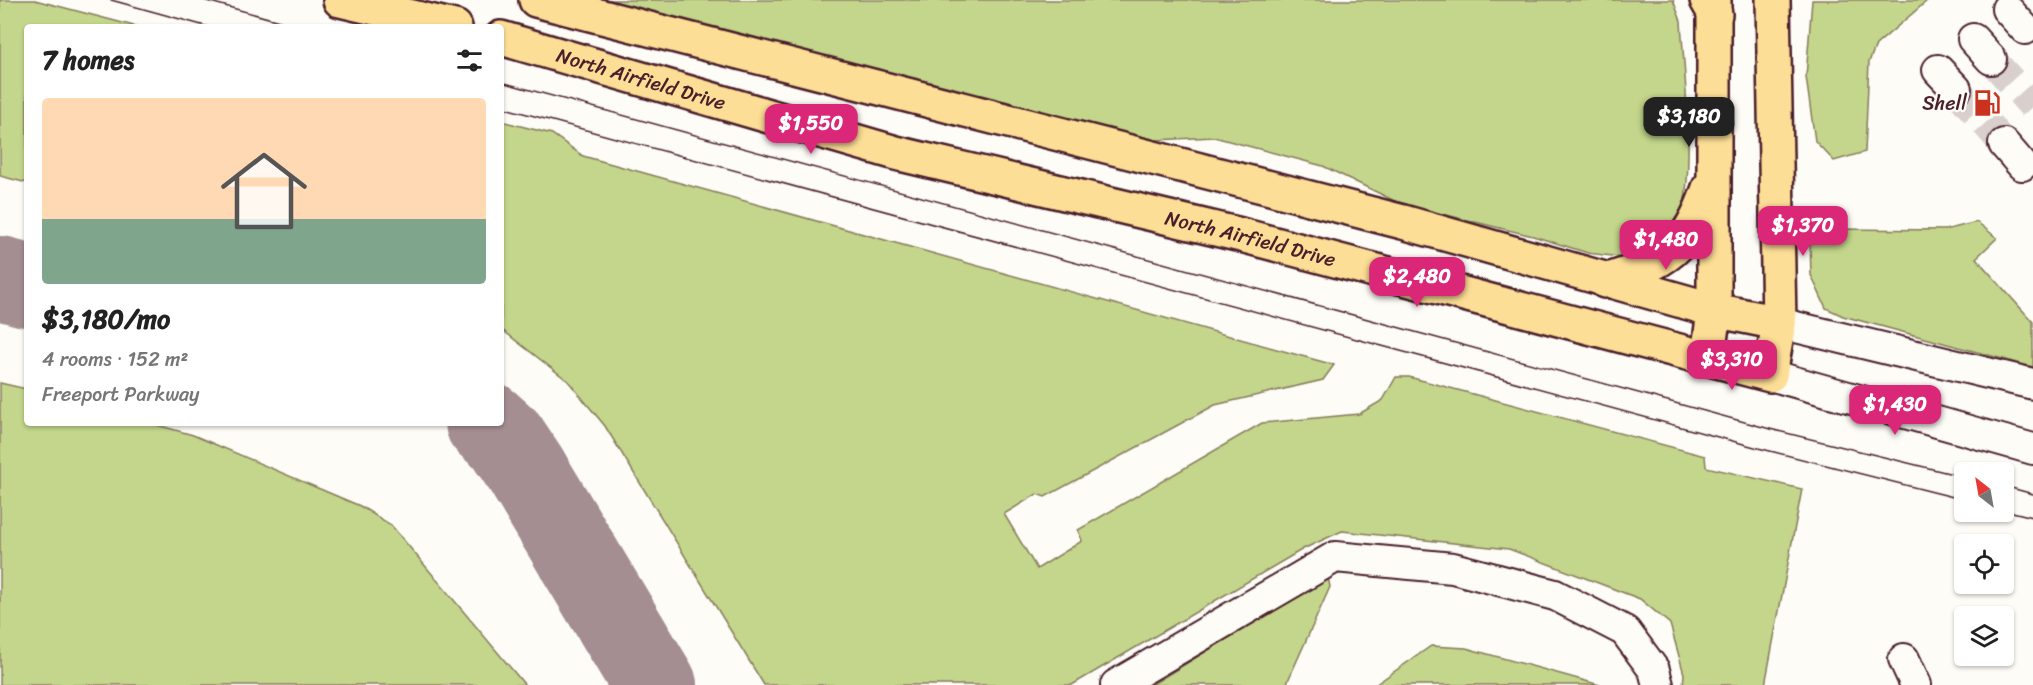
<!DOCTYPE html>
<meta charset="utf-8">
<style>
:root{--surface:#fff;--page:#f6f6f6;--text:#222;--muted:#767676;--accent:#db2777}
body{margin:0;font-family:Sriracha,sans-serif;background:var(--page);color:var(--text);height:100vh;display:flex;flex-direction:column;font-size:22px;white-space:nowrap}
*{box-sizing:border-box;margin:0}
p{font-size:20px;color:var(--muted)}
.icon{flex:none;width:33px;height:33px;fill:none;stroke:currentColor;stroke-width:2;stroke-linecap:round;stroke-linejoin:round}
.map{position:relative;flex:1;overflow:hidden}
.details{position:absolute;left:24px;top:24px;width:480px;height:402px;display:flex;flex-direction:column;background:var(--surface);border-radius:6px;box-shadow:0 2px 4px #0004}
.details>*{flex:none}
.needle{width:39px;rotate:329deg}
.buttons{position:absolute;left:1954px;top:462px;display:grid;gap:12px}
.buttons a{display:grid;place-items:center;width:60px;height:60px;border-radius:6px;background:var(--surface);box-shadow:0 2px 4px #0004;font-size:30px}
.price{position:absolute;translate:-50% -51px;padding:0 14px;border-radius:12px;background:var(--accent);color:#fff;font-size:20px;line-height:39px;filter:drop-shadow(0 2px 3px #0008)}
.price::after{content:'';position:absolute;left:50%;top:36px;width:18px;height:14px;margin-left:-9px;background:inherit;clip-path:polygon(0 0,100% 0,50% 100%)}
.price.active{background:#222;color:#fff}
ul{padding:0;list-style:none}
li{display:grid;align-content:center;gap:12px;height:318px;padding:0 18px}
li span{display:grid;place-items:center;height:186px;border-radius:6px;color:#555}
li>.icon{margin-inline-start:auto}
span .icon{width:108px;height:108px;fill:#fffc;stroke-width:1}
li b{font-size:26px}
h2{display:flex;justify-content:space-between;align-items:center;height:72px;padding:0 18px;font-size:26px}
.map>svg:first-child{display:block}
.green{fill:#c3d68b;stroke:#867a5b;stroke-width:1.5}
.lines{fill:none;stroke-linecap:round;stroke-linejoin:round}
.taxiway{stroke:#a48e91;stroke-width:84}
.minor-tunnel{stroke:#d9d0ce;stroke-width:30;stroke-dasharray:30 15;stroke-linecap:butt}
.minor-casing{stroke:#4a1f2b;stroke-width:34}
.major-casing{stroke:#4a1f2b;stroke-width:38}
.highway-casing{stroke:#4a1f2b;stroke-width:38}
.minor{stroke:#fdfcf7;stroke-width:30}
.major{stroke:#fdde96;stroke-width:33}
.highway{stroke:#fdde96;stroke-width:33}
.tram{stroke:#4a1f2b;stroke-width:1.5}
.labels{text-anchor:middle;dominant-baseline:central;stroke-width:4.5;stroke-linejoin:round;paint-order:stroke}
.street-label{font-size:20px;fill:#4a1f2b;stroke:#fdfcf7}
.poi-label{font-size:20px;fill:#4a1f2b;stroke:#fdfcf7;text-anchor:end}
</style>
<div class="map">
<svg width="2033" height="685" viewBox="0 0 2033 685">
<rect width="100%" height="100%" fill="#fdfcf7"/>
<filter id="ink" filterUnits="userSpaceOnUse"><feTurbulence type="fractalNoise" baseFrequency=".0167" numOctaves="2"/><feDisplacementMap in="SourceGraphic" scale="12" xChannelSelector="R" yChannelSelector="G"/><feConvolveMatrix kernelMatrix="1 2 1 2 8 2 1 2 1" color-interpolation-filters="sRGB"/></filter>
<g filter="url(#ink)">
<g class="green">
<polygon points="0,0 35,0 138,27 27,27 27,183 0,176"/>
<path d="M 596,0 L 1673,0 L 1681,21 C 1683,64 1700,201 1673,232 C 1664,243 1646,251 1635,259 L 1588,253 L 1533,236 L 1401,204 L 1323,166 L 1214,137 L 1156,140 Z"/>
<polygon points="1812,0 1928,0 1876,45 1869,62 1865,152 1834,161 1815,141 1806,77"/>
<polygon points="501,121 552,134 583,156 1334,365 1323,380 1215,405 1045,497 1037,494 1004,514 1037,569 1082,541 1078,530 1262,423 1359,414 1383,400 1396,377 1409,377 1705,456 1706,467 1802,489 1765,685 1683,685 1684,674 1670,624 1640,599 1509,549 1342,531 1303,549 1072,685 764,685 605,426 568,381 501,329"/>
<polygon points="1977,222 1997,238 1976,258 2033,322 2033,367 1843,316 1826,308 1811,275 1810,244 1835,229 1945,230"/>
<polygon points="0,383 27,389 27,423 150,423 193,435 360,506 391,525 525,685 0,685"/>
<polygon points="1328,577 1330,587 1286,685 1151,685"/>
<polygon points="1431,646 1466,648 1600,685 1375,685"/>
</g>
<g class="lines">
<g class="taxiway">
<polyline points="0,278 27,285"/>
<polyline points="487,423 506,440 526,470 655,685"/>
</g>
<g class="minor-tunnel">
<polyline points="1991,59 2033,106"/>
<polyline points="1956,89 2004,144"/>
</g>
<defs>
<g id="minor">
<polyline points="2007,9 2025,29"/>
<polyline points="1973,39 1991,59"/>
<polyline points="1938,70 1956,89"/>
<polyline points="2004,144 2022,165"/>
<polyline points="1779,323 2033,384"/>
<polyline points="1770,375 2033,449"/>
<polyline points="1904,659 1916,685"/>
<polyline points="1116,685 1335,557 1453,568 1555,595 1625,631 1654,670 1658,685"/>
</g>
<g id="major">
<polyline points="340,0 455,27"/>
<polyline points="536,0 1403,222 1714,310 1779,323"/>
<path id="s1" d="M 501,38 L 896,153 L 1241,235 L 1770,375 L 1779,323 L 1773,0"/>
<path d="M 1605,281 C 1666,263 1688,249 1709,188"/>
<polyline points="1708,357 1714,310 1714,0"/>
</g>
<polyline id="highway" points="1707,0 1715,14"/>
</defs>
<use href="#minor" class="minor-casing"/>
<use href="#major" class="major-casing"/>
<use href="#highway" class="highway-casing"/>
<use href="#minor" class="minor"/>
<use href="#major" class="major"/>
<use href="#highway" class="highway"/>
<g class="tram">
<polyline points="111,0 209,27"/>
<polyline points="203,0 301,27"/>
<polyline points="501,82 1770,429 1965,477"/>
<polyline points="501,107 1762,449 1965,500"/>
<polyline points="2004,486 2033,494"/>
<polyline points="2004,510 2033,517"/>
</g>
</g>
</g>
<defs>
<symbol id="fuel-bare" viewBox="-9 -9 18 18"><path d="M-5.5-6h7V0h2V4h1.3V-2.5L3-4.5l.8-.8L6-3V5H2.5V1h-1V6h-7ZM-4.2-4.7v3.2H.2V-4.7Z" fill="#c8321e" stroke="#fdfcf7" stroke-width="2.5" paint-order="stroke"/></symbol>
</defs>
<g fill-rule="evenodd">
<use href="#fuel-bare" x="1968" y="84" width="38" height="38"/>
</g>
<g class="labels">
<g class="street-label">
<text stroke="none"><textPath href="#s1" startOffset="146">North Airfield Drive</textPath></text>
<text stroke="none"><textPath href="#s1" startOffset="776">North Airfield Drive</textPath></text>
</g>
<g class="poi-label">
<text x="1967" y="103">Shell</text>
</g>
</g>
</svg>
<div class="buttons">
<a><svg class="needle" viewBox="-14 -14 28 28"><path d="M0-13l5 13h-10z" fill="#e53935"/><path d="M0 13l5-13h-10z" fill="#767676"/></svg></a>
<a><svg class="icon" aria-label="locate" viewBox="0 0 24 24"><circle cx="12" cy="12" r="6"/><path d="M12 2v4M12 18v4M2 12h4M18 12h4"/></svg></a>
<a><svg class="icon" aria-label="layers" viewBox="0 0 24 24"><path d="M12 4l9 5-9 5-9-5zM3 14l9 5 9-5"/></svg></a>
</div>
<b class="price active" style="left:1689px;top:148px">$3,180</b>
<b class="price" style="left:811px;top:155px">$1,550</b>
<b class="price" style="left:1803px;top:257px">$1,370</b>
<b class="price" style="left:1666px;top:271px">$1,480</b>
<b class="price" style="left:1417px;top:308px">$2,480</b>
<b class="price" style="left:1732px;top:391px">$3,310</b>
<b class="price" style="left:1895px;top:436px">$1,430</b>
<section class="details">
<h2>7 homes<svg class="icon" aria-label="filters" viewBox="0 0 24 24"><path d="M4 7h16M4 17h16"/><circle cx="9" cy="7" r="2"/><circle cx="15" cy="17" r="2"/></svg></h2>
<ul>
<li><span style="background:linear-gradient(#ffd9b3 65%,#7fa58c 0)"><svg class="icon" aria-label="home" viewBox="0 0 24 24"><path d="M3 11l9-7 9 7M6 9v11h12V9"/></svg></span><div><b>$3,180/mo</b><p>4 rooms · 152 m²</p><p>Freeport Parkway</p></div></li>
</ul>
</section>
</div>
